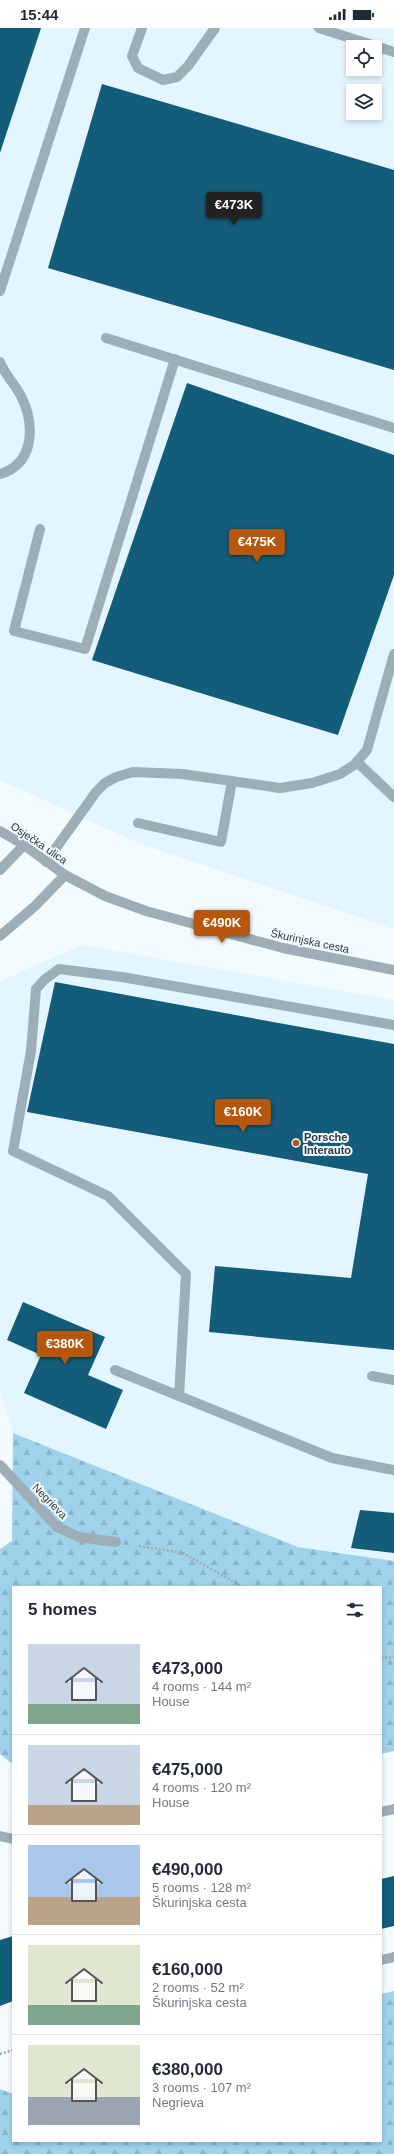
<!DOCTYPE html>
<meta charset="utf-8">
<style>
:root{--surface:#fff;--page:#f2f2f3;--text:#1f2937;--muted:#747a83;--line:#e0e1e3;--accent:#b6570d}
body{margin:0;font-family:Arial,sans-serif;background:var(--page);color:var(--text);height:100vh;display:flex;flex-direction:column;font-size:15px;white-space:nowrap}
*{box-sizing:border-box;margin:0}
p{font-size:13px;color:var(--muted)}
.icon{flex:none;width:22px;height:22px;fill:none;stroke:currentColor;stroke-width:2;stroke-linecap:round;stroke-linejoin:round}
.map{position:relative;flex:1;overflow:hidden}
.panel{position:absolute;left:12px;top:1558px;width:370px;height:556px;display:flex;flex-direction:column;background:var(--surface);border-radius:0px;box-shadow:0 2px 6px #0003}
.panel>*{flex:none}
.tools{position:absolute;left:346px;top:12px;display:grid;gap:8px}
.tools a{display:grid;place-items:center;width:36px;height:36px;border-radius:0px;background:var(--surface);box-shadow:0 2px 6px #0003;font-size:20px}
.price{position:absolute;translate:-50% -34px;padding:0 9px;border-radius:4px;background:var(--accent);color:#fff;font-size:13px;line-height:26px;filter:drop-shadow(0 1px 2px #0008)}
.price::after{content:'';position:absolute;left:50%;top:24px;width:12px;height:9px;margin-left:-6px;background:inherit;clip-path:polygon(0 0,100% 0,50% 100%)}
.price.current{background:#222;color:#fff}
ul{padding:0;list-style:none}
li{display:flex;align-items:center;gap:12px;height:100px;padding:0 16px}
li+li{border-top:1px solid var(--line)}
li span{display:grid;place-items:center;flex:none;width:112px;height:80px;border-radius:0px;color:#555}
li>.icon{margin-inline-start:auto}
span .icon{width:48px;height:48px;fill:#fffc;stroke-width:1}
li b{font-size:17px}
h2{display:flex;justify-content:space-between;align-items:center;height:48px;padding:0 16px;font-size:17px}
.status{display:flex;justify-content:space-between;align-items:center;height:28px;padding:0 20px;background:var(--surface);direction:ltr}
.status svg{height:11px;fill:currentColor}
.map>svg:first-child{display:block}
.built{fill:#e3f5fe;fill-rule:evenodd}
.forest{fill:url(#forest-firs)}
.building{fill:#135d7a}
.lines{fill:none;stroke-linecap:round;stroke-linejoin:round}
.path{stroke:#a0aaaf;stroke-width:2.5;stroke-dasharray:2 2;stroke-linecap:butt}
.service{stroke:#9eaeb6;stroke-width:10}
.minor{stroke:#9eaeb6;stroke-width:10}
.tertiary{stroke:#9eaeb6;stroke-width:10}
.poi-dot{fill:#b6570d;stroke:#f4fbff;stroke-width:1.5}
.labels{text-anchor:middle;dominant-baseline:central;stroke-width:4;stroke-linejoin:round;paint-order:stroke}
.street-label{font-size:11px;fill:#2a3940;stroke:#f4fbff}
.poi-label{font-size:11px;font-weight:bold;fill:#2a3940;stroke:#f4fbff;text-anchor:start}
</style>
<div class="status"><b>15:44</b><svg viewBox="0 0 49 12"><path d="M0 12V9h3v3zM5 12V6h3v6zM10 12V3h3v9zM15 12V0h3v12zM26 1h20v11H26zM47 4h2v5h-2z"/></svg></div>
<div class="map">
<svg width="394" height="2126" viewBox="0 0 394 2126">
<defs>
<pattern id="forest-firs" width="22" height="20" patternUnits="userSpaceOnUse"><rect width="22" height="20" fill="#9fd2eb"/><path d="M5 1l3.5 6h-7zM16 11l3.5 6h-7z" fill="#89b5cb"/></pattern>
</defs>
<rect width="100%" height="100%" fill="#f4fbff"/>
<g class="built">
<path d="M 0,0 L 394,0 L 394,901 L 138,815 L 0,752 ZM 353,19 L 375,19 L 375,41 L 353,41 ZM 353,63 L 375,63 L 375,85 L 353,85 Z"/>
<polygon points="82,917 394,972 394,1533 293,1518 13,1405 0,1366 0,953"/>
</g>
<g class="forest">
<polygon points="13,1405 298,1519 394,1533 394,1723 381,1726 381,1559 13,1559 13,1736 0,1726 0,1521 12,1513"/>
<polygon points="394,1963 394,2126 0,2126 0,2061 13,2066 13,2113 381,2113 381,1966"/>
</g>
<g class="building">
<polygon points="0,0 41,0 0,125"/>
<polygon points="102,56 394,142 394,342 48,240"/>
<polygon points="187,355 394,427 394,547 338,707 92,632"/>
<polygon points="55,954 394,1016 394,1322 209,1304 215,1238 351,1250 368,1146 27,1084"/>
<polygon points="23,1274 105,1309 88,1347 123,1362 106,1401 24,1365 41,1327 7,1312"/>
<polygon points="360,1482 394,1485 394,1525 351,1520"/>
<polygon points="394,1848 394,1898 381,1901 381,1851"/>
<polygon points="13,1908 13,1973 0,1978 0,1912"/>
</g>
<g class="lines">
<g class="path">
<polyline points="139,1518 183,1525 243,1559"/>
<polyline points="381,1630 394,1629"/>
<polyline points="0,2026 13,2022"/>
</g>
<g class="service">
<polyline points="142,0 132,28 138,40 163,52 177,49 188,38 215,0"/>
<polyline points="319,0 394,24"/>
<polyline points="0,263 85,0"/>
<polyline points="106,310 394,400"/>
<path d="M 0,334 C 5,347 15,356 21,368 C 35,396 35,436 0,446"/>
<polyline points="40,501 14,603 85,621 175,331"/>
<polyline points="357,734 394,769"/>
<polyline points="138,795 221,814 232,753"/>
<polyline points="46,834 96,764 105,755 116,749 133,744 182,746 280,760 312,755 340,746 354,737 367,722 394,626"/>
<polyline points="115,1342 332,1430 394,1442"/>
<polyline points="372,1348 394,1352"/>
<polyline points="179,1368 186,1246 108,1168 13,1123 31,1023 36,961 44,952 59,941 122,949 394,997"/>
<polyline points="381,1932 394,1929"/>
</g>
<g class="minor">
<polyline points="0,1437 57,1499 79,1509 116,1514"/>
<polyline points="381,1784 394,1781"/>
<polyline points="0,1808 13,1811"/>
</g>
<g class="tertiary">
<polyline points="0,803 24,817 65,847 105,868 146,883 283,920 394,942"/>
<polyline points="0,842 24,817"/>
<polyline points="0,908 35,878 65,847"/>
</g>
</g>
<circle class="poi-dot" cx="296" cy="1115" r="4"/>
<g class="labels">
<g class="street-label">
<text transform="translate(39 815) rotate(34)">Osječka ulica</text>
<text transform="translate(310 913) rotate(12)">Škurinjska cesta</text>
<text transform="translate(50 1473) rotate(46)">Negrieva</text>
</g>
<g class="poi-label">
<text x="304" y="1109">Porsche<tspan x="304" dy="13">Interauto</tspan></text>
</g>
</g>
</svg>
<div class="tools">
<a><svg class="icon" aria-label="locate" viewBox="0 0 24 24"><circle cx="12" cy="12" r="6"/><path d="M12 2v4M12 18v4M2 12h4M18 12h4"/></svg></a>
<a><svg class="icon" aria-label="layers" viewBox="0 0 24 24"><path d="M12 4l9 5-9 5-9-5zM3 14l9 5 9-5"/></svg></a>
</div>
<b class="price current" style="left:234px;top:198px">€473K</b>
<b class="price" style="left:257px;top:535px">€475K</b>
<b class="price" style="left:222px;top:916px">€490K</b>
<b class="price" style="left:243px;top:1105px">€160K</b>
<b class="price" style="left:65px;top:1337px">€380K</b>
<section class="panel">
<h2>5 homes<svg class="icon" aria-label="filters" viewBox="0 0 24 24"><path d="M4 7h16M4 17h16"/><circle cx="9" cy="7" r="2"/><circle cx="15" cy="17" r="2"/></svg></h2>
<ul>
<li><span style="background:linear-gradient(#c9d6e8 75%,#7fa58c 0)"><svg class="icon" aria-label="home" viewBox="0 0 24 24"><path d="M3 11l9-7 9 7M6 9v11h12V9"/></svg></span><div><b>€473,000</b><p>4 rooms · 144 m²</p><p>House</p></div></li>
<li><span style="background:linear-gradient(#c9d6e8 75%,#b9a48a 0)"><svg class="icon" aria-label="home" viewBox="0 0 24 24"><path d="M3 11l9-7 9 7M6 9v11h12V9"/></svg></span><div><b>€475,000</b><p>4 rooms · 120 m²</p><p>House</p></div></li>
<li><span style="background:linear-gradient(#a9c7e8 65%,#b9a48a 0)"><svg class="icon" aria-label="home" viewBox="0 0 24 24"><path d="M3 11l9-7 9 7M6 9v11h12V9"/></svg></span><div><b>€490,000</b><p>5 rooms · 128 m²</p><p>Škurinjska cesta</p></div></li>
<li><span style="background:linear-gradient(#dfe7d0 75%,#7fa58c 0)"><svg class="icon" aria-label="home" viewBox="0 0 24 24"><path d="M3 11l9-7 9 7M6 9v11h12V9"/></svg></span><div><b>€160,000</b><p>2 rooms · 52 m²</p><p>Škurinjska cesta</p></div></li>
<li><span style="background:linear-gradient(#dfe7d0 65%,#9aa5b1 0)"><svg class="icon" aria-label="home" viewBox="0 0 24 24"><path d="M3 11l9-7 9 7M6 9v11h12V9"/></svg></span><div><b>€380,000</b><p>3 rooms · 107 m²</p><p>Negrieva</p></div></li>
</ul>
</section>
</div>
